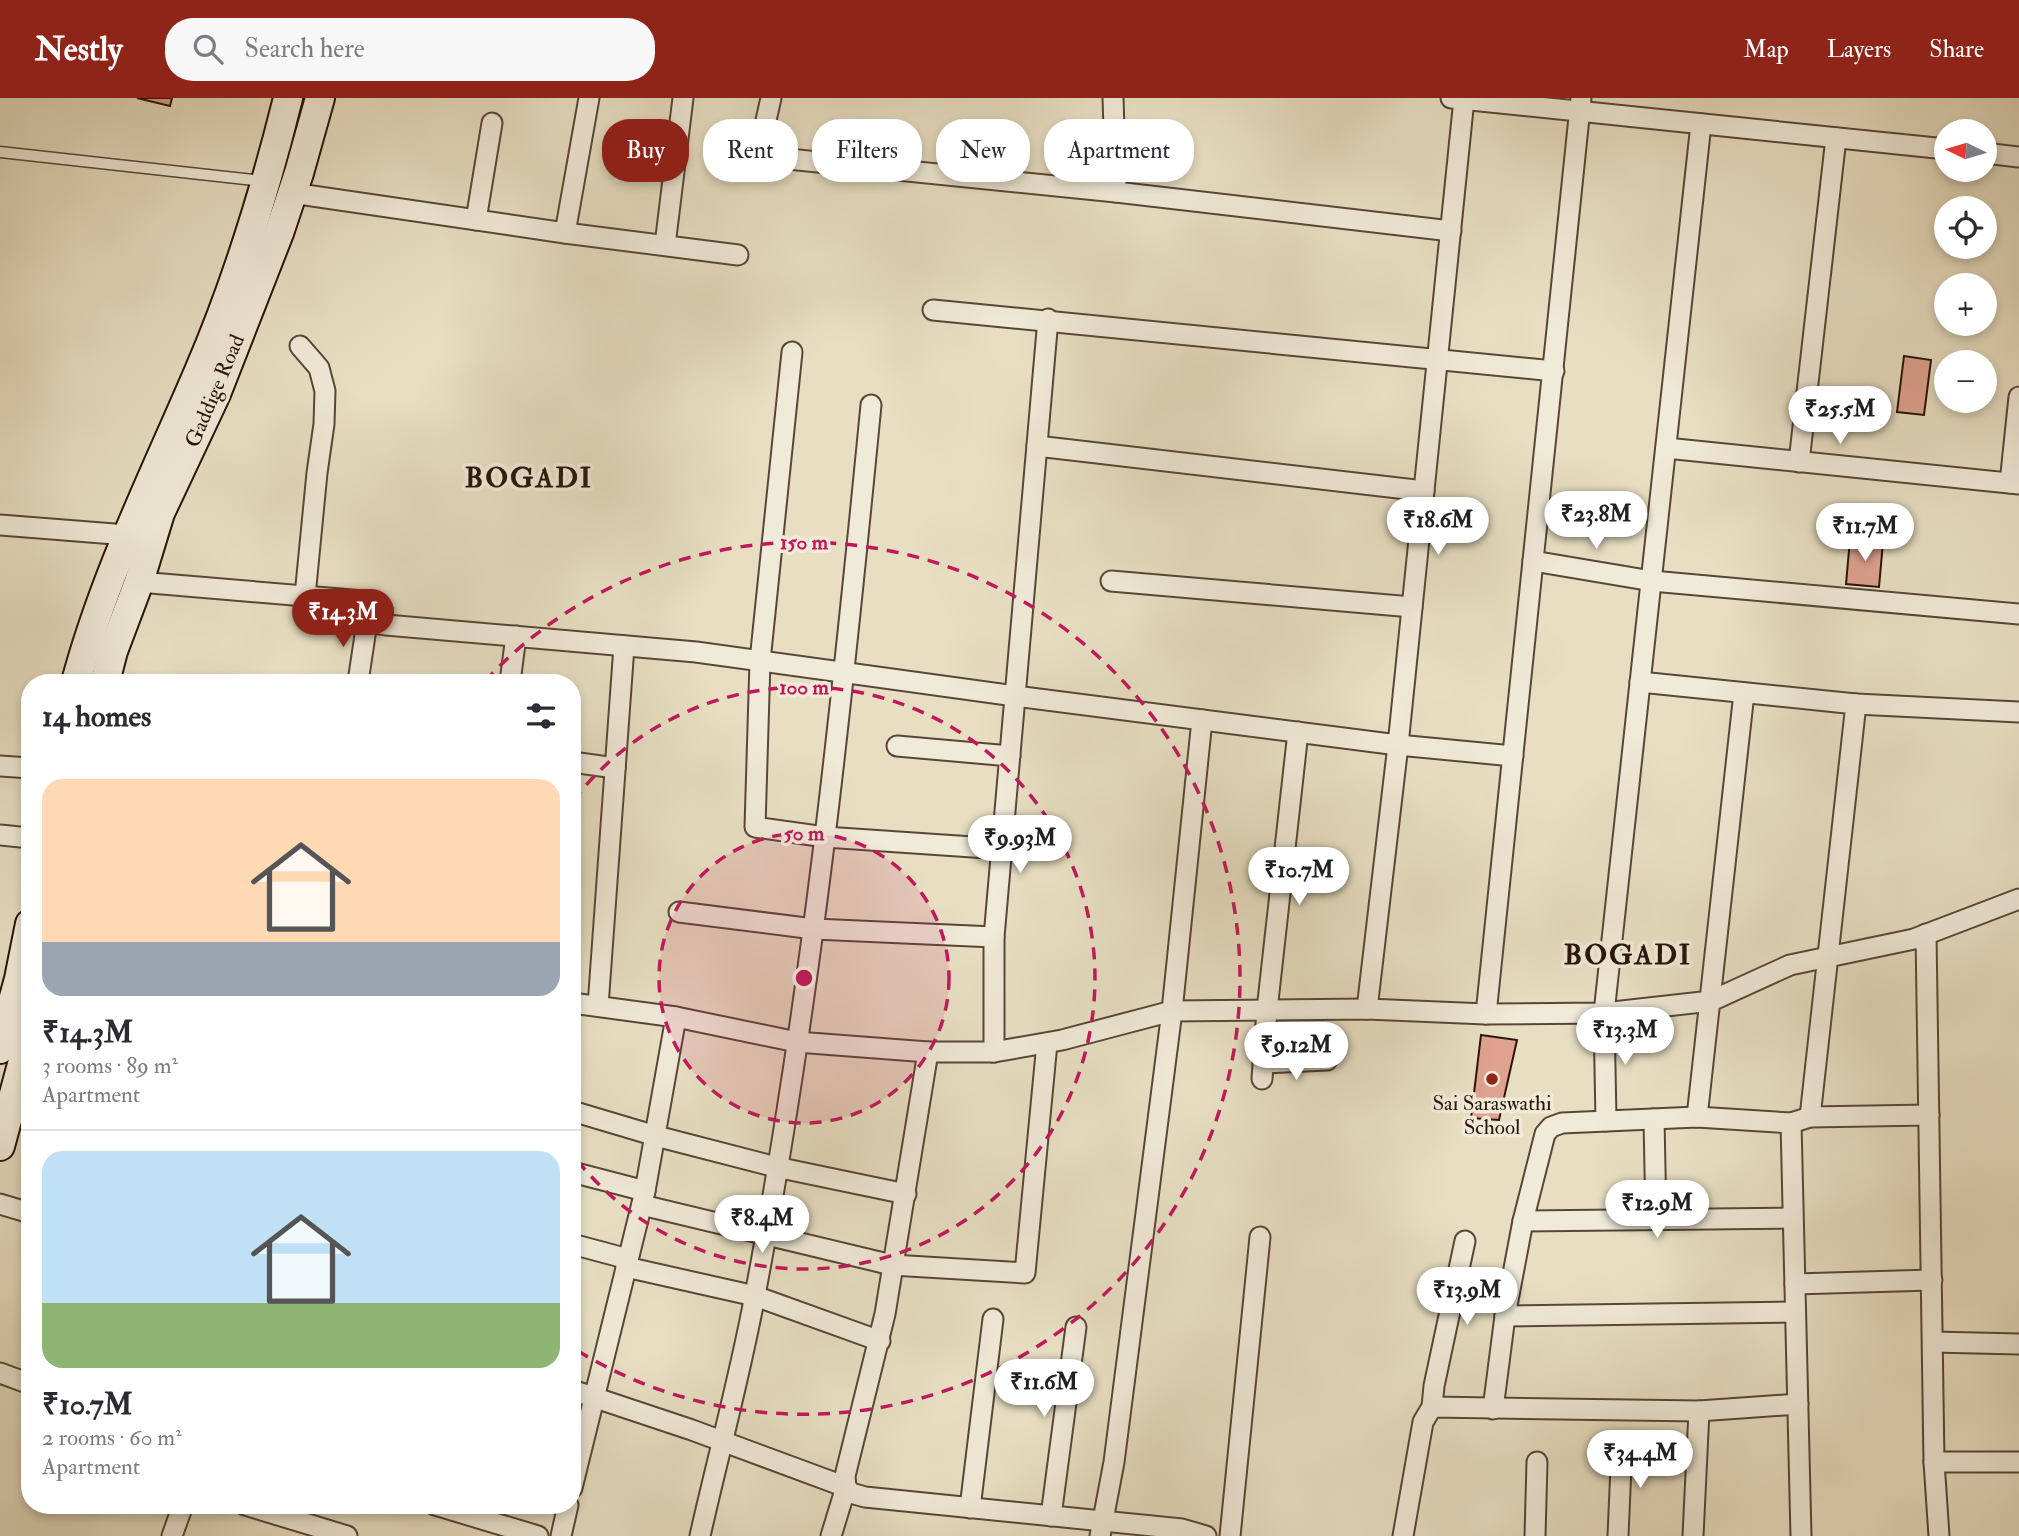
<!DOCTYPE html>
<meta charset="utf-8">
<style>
:root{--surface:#fff;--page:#f7f7f7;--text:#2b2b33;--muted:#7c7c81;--line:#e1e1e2;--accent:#8f2418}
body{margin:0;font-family:"IM FELL Double Pica",serif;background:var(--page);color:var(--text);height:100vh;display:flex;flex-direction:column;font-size:26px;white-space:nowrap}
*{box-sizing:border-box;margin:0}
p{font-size:23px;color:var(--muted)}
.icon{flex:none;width:38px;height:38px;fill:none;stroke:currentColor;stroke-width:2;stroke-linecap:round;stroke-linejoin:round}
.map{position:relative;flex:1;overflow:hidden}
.side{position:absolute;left:21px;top:576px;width:560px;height:840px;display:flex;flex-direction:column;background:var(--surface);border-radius:28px;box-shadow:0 4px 10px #0003}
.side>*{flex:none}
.hud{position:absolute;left:602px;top:21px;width:665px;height:63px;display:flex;gap:14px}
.needle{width:46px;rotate:275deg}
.controls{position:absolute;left:1934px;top:21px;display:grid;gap:14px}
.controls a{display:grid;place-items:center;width:63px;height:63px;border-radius:50%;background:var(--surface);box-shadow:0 4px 10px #0003;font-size:35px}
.price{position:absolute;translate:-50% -60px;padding:0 16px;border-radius:24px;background:#fff;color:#222;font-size:23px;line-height:46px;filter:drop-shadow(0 2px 4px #0008)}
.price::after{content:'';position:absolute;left:50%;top:42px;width:21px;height:16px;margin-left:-10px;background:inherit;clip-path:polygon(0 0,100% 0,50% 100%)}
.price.current{background:var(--accent);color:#fff}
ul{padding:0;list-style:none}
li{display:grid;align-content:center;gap:14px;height:371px;padding:0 21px}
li+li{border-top:2px solid var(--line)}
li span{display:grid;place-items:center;height:217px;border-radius:21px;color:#555}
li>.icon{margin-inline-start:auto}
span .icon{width:126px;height:126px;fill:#fffc;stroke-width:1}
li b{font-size:30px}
h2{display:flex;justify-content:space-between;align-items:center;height:84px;padding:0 21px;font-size:30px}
.pill{padding:0 24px;border-radius:28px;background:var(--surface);box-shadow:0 4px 10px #0003;font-size:24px;line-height:63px}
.pill.current{background:var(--accent);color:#fff}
header{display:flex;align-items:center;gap:42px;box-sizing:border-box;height:98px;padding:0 35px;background:var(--accent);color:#fff}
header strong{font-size:33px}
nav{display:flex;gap:38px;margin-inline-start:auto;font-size:24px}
.search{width:490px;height:63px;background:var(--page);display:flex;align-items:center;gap:18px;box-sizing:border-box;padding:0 24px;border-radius:28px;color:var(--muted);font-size:26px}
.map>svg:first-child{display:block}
.building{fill:#dfa290;stroke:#291309;stroke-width:2}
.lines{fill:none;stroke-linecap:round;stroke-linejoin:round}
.lane-casing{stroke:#594638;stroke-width:13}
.street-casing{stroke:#594638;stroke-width:23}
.secondary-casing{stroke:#291309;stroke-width:32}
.lane{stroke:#f0ead8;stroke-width:10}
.street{stroke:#f0ead8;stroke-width:19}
.secondary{stroke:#f0ead8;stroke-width:28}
.ring{fill:none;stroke:#c2185b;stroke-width:3.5;stroke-dasharray:12 9}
.poi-dot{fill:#8f2418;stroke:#f0ead8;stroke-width:2.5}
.labels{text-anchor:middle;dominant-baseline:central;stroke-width:7;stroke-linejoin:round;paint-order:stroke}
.street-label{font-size:21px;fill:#291309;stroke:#f0ead8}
.poi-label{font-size:21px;fill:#291309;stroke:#f0ead8}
.district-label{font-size:28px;font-weight:bold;letter-spacing:2px;fill:#291309;stroke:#f0ead8}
.centre{fill:#c2185b;stroke:#f0ead8;stroke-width:3.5}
.ring-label{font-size:21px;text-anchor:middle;font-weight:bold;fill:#c2185b;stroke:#f0ead8;stroke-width:7;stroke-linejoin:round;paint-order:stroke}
</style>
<header>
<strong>Nestly</strong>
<div class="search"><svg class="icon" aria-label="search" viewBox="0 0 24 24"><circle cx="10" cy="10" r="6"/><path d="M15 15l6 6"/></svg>Search here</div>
<nav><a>Map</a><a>Layers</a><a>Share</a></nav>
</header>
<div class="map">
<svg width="2019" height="1438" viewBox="0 0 2019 1438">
<rect width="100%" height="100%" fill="#e8dfc3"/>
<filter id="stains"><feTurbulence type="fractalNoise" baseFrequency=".00286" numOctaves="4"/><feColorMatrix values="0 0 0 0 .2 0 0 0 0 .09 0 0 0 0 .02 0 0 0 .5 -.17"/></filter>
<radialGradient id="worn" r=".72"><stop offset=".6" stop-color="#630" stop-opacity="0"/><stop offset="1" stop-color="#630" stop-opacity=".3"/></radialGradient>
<g class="building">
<polygon points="137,0 172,0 170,8"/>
<polygon points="1904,258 1931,262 1924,317 1897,314"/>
<polygon points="1850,441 1883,444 1879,489 1846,486"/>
<polygon points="1481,937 1517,942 1499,1022 1471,1020"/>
</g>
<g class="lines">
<defs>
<polyline id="lane" points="0,54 263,83"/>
<g id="street">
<polyline points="771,0 758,58 1116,94 1451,133"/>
<polyline points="1113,0 1116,94"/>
<polyline points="1451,0 1946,51"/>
<polyline points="1984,55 2019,59"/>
<polyline points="292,95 565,135 738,157"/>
<polyline points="476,122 492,25"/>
<polyline points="565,135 589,0"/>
<polyline points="665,147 683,0"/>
<polyline points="933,212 1554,273"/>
<polyline points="300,248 319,270 325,293 324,326 317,375 305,498"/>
<polyline points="792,254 760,563 755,729 825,739 1002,751"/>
<polyline points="1037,348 1424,393"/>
<polyline points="1666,350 2019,386"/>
<polyline points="1799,364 1836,40"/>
<polyline points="2010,385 2019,299"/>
<polyline points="0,427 127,437"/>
<polyline points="1533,463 1652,483 2019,516"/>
<polyline points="1111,483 1412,509"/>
<polyline points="139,484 364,503 367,524 386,527 696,554 1015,598 1398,647 1513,658"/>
<polyline points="358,584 367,524"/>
<polyline points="510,584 516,538"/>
<polyline points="1640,584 1856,606 1810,1019"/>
<polyline points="1856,606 2019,614"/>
<polyline points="897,648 1010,658"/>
<polyline points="572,664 615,670"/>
<polyline points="0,668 30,670"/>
<polyline points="0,737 30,740"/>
<polyline points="679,814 814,831 994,839"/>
<polyline points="1926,836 1934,1364 1939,1438"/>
<polyline points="572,905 676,919 797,944 928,954 994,954 1062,942 1172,913 1367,911 1486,916 1604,915 1711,903 1790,867 1914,841 2019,801"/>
<polyline points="598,908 624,548"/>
<polyline points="1367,911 1398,647 1464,1"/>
<polyline points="1486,916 1581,0"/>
<polyline points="994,954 994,839 1048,221"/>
<polyline points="1263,965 1327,962"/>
<polyline points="1262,981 1267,912 1298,634"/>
<polyline points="572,1013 656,1038 776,1069 906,1096"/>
<polyline points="1697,1019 1744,595"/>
<polyline points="1654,1021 1656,1122"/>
<polyline points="1606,1023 1604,915 1701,26"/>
<polyline points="1791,1025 1801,1438"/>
<polyline points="572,1074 645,1093"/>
<polyline points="0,1106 30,1115"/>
<polyline points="642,1107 892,1167 1025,1175 1047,945"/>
<polyline points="1523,1123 1792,1120"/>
<polyline points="572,1146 628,1161"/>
<polyline points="626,1169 755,1198 880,1243"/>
<polyline points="1795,1186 1932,1182"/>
<polyline points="1505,1218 1795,1214"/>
<polyline points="1933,1244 2019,1246"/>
<polyline points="0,1275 30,1286"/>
<polyline points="572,1292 692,1332 846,1389 851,1395 865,1399 1182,1431 1206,1438"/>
<polyline points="1432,1309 1434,1288 1465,1143"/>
<polyline points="1493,1311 1505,1218 1523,1123 1545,1036 1551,1029 1562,1025 1697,1019 1791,1025 1810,1019 1929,1017"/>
<polyline points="1934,1364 2019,1364"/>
<polyline points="572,1390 645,1093 676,919"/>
<polyline points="245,1407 347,1438"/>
<polyline points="435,1407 538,1438"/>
<polyline points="970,1410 993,1221"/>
<polyline points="1051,1418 1076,1229"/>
<polyline points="172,1438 183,1407"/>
<polyline points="561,1438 568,1407"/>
<path d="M 700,1438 C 718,1358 740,1278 755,1197 C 811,903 842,605 871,307"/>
<polyline points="831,1438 846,1389 845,1378 885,1216 928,954"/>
<polyline points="1100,1438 1114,1364 1172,913 1202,622"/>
<polyline points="1230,1438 1260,1139"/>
<polyline points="1403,1438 1423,1324 1432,1309 1699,1313 1798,1306"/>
<polyline points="1535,1438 1537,1364"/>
<polyline points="1618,1438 1622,1345"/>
<polyline points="1693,1438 1699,1313"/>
</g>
<g id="secondary">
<path d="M 76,584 C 105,476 155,376 199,273 C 237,185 265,93 288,0"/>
<polyline points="105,584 113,553 139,484 160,415 216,296 279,135 299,75 320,0"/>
<polyline points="0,951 19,881 30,826"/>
<polyline points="0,1048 30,937"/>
</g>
</defs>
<use href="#lane" class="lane-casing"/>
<use href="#street" class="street-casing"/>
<use href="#secondary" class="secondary-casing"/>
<use href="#lane" class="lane"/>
<use href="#street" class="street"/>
<use href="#secondary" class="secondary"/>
</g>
<circle cx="804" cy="880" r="145" fill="#c2185b" fill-opacity=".12"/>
<g class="ring">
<circle cx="804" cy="880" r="145"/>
<path d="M573 703A291 291 0 1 1 573 1057"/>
<path d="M485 583A436 436 0 1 1 573 1250"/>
</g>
<circle class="poi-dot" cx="1492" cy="981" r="7"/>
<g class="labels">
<g class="street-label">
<text transform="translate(215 293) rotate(-67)">Gaddige Road</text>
</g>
<g class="poi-label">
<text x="1492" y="1005">Sai Saraswathi<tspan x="1492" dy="24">School</tspan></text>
</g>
<g class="district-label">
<text x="529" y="380">BOGADI</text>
<text x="1628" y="857">BOGADI</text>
</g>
</g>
<circle cx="804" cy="880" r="10" class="centre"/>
<g class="ring-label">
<text x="804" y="451">150 m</text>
<text x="804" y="596">100 m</text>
<text x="804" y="742">50 m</text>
</g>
<rect width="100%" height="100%" filter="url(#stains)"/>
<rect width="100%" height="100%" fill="url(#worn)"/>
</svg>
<div class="controls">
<a><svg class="needle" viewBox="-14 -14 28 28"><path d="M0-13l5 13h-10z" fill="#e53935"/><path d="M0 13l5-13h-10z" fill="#7c7c81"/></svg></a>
<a><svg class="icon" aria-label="locate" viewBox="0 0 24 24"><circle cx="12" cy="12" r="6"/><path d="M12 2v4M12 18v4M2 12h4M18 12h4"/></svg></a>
<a>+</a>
<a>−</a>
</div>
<b class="price" style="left:1840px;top:348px">₹25.5M</b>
<b class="price" style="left:1596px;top:453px">₹23.8M</b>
<b class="price" style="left:1438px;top:459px">₹18.6M</b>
<b class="price" style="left:1865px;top:465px">₹11.7M</b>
<b class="price current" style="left:343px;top:551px">₹14.3M</b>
<b class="price" style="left:1020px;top:777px">₹9.93M</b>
<b class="price" style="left:1299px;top:809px">₹10.7M</b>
<b class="price" style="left:1625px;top:969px">₹13.3M</b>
<b class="price" style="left:1296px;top:984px">₹9.12M</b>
<b class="price" style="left:1657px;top:1142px">₹12.9M</b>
<b class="price" style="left:762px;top:1157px">₹8.4M</b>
<b class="price" style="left:1467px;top:1229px">₹13.9M</b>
<b class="price" style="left:1044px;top:1321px">₹11.6M</b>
<b class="price" style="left:1640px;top:1392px">₹34.4M</b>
<div class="hud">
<a class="pill current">Buy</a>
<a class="pill">Rent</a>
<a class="pill">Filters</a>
<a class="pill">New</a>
<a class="pill">Apartment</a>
</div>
<section class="side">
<h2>14 homes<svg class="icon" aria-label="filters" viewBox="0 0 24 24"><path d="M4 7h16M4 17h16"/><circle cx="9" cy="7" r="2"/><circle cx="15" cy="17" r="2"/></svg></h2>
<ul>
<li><span style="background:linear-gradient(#ffd9b3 75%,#9aa5b1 0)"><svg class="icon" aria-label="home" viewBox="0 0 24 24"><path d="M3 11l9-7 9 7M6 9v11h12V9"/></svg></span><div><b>₹14.3M</b><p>3 rooms · 89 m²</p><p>Apartment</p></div></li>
<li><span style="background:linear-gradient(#bfe0f5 70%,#8fb573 0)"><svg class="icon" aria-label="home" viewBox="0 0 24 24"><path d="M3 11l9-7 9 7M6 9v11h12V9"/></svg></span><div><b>₹10.7M</b><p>2 rooms · 60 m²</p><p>Apartment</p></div></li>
</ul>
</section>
</div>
